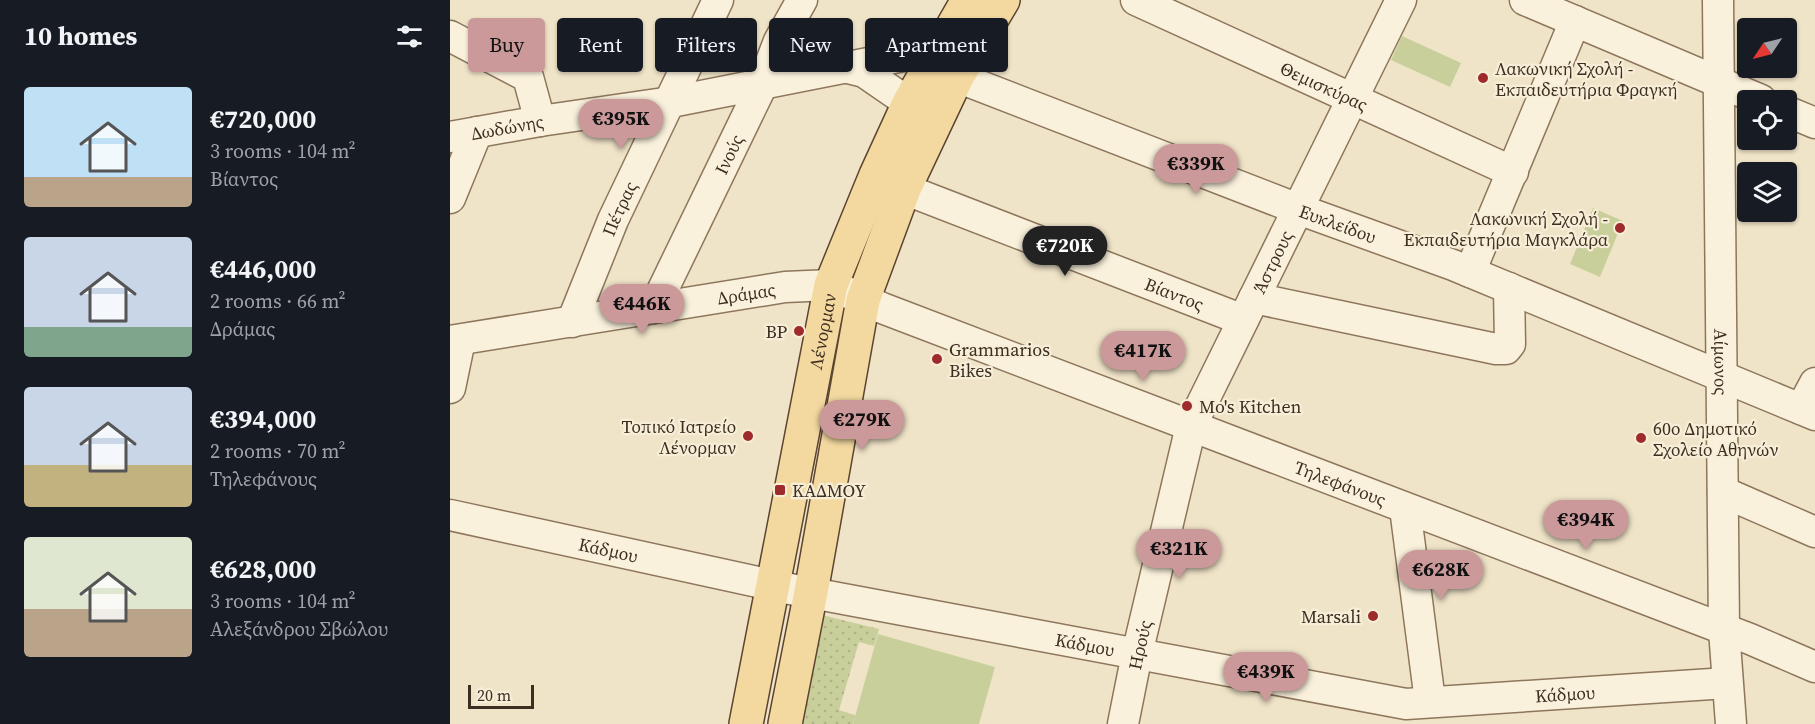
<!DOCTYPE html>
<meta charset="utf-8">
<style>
:root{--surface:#171b24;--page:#20242c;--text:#f1f3f6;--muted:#9ea1a6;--accent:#cc999b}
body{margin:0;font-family:"Source Serif 4",serif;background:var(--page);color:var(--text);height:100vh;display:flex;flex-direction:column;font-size:22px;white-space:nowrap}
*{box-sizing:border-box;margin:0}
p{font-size:20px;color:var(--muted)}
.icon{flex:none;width:33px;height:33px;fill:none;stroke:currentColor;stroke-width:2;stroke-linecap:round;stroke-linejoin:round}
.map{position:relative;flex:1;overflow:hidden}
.details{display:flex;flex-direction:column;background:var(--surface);width:450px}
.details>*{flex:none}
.hud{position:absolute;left:18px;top:18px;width:570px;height:54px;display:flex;gap:12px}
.needle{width:39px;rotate:235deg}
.buttons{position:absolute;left:1287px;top:18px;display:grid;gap:12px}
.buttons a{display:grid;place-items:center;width:60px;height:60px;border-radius:6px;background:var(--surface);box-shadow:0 2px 4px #0004;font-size:30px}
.scale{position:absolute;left:18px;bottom:15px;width:66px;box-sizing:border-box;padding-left:6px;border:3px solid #3d2e20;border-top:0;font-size:16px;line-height:21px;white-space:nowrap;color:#3d2e20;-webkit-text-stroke:4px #f7eed8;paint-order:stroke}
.price{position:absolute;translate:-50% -51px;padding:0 14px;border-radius:21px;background:var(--accent);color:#111;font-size:20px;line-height:39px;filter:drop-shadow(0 2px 3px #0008)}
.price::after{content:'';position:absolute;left:50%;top:36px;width:18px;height:14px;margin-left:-9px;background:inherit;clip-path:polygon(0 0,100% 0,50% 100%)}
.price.active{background:#222;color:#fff}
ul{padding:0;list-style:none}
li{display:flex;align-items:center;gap:18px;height:150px;padding:0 24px}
li span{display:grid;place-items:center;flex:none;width:168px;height:120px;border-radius:6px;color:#555}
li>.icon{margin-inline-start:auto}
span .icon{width:72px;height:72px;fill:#fffc;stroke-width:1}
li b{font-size:26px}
h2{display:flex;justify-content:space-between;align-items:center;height:72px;padding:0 24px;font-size:26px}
.chip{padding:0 21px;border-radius:6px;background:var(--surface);box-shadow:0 2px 4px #0004;font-size:21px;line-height:54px}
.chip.active{background:var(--accent);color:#111}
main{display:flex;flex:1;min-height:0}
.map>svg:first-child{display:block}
.green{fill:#c9cf9b}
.park{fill:url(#park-dots)}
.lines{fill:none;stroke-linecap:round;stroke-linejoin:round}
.minor-casing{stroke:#8d765c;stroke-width:33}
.major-casing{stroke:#5b4430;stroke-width:36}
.minor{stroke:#faf1dc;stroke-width:30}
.major{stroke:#f3d9a0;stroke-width:33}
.poi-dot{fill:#9e2a2b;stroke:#f7eed8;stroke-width:2}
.labels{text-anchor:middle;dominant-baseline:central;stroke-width:4.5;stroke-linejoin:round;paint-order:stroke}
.poi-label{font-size:18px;fill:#3d2e20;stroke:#f7eed8;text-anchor:start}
.street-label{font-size:18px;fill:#3d2e20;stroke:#f7eed8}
</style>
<main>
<section class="details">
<h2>10 homes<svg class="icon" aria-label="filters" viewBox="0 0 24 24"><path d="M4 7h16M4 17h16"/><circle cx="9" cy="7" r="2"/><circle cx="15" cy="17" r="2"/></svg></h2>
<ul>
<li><span style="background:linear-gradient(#bfe0f5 75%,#b9a48a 0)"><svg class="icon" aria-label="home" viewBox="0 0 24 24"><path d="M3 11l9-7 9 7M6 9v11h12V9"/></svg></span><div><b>€720,000</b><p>3 rooms · 104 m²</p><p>Βίαντος</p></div></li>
<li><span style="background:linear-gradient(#c9d6e8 75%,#7fa58c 0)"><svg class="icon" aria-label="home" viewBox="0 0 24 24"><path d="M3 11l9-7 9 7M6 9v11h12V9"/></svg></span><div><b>€446,000</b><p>2 rooms · 66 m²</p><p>Δράμας</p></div></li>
<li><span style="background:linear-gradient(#c9d6e8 65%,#c2b280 0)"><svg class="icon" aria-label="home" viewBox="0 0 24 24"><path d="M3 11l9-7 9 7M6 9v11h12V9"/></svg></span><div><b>€394,000</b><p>2 rooms · 70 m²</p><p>Τηλεφάνους</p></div></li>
<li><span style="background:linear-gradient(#dfe7d0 60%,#b9a48a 0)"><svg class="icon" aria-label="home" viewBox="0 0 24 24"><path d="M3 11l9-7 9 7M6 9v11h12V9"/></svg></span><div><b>€628,000</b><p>3 rooms · 104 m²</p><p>Αλεξάνδρου Σβώλου</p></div></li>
</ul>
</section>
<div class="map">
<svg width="1365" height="724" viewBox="0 0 1365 724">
<defs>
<pattern id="park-dots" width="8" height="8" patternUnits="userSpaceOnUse" patternTransform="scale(1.5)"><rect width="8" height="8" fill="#c9cf9b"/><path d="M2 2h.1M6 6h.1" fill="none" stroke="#aeb285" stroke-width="1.8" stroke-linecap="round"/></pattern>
</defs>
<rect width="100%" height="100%" fill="#f0e4c8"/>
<g class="green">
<polygon points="952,36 1011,63 1000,87 941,60"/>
<polygon points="1143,208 1173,221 1150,277 1120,264"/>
<polygon points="428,634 545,667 529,724 403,724"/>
</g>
<polygon class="park" points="368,614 429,629 424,646 409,642 389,710 405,715 403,724 347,724"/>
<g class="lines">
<defs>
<g id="minor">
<path id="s1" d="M 686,0 L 1063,172"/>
<polyline points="1075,0 1311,100"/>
<path id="s2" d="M 1268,0 L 1274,630 L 1281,724"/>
<polyline points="0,36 78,77 90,121"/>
<polyline points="398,68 414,72 459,103"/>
<path id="s3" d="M 507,77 L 848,209 L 1003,265 L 1365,415"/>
<polyline points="1336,111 1365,123"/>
<path id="s4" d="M 0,137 L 90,121 L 221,102 L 489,49"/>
<path id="s5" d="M 454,189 L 793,320"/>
<polyline points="0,198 27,132"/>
<polyline points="1020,272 1125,21"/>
<polyline points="804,298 1046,349 1056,349 1060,344 1059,288"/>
<path id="s6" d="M 204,308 L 312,85 L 329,41 L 352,0"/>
<path id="s7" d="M 122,322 L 163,220 L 268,0"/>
<path id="s8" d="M 0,341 L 335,287 L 381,285 L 432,308 L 1300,639 L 1365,667"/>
<polyline points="0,388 10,340"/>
<polyline points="1351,409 1365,383"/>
<polyline points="1273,492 1365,532"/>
<polyline points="955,508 980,701"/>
<path id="s9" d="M 0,515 L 340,589 L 956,704 L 1277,683"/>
<path id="s10" d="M 673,724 L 687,654 L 741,426 L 951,0"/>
</g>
<g id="major">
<path id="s11" d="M 296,724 L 381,285 L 426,175 L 459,103 L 518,0"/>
<polyline points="335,724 361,592 413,300 454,189 507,77 553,0"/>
</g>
</defs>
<use href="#minor" class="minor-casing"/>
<use href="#major" class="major-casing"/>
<use href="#minor" class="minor"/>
<use href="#major" class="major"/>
</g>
<g class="poi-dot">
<circle cx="1033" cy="78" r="6"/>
<circle cx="1170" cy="228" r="6"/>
<circle cx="349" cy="331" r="6"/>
<circle cx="487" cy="359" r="6"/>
<circle cx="737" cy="406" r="6"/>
<circle cx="298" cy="436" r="6"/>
<circle cx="1191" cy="438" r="6"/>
<rect x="324" y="484" width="12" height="12" rx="3"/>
<circle cx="923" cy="616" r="6"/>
</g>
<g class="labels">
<g class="poi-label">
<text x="1045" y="68">Λακωνική Σχολή -<tspan x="1045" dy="21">Εκπαιδευτήρια Φραγκή</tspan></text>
<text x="1158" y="218" text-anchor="end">Λακωνική Σχολή -<tspan x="1158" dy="21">Εκπαιδευτήρια Μαγκλάρα</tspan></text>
<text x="337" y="331" text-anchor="end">BP</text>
<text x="499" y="349">Grammarios<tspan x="499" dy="21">Bikes</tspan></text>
<text x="749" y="406">Mo's Kitchen</text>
<text x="286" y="426" text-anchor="end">Τοπικό Ιατρείο<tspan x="286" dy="21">Λένορμαν</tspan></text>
<text x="1203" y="428">60ο Δημοτικό<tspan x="1203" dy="21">Σχολείο Αθηνών</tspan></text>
<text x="342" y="490">ΚΑΔΜΟΥ</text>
<text x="911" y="616" text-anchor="end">Marsali</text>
</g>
<g class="street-label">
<text stroke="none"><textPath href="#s1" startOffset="207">Θεμισκύρας</textPath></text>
<text stroke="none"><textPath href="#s4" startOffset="58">Δωδώνης</textPath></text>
<text stroke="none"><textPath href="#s6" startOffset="171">Ινούς</textPath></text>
<text stroke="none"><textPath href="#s7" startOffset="123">Πέτρας</textPath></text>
<text stroke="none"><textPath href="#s3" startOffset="408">Ευκλείδου</textPath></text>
<text stroke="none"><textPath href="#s10" startOffset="489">Άστρους</textPath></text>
<text stroke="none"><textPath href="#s8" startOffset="300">Δράμας</textPath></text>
<text stroke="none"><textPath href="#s5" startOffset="290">Βίαντος</textPath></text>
<text stroke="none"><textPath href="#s11" startOffset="400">Λένορμαν</textPath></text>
<text stroke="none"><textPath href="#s2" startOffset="362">Αίμωνος</textPath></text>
<text stroke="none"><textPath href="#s8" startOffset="932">Τηλεφάνους</textPath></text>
<text stroke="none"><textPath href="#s9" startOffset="162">Κάδμου</textPath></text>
<text stroke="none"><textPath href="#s9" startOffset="648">Κάδμου</textPath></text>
<text stroke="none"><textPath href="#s10" startOffset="81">Ηρούς</textPath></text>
<text stroke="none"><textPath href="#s9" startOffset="1134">Κάδμου</textPath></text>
</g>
</g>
</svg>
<div class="buttons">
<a><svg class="needle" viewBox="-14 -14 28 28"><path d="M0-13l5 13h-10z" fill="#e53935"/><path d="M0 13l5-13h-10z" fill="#9ea1a6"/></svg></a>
<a><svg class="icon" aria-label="locate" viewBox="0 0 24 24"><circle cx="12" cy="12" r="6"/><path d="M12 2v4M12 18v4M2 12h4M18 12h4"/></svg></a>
<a><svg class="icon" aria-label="layers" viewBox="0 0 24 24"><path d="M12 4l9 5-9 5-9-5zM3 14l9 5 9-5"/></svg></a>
</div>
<div class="scale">20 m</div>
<b class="price" style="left:171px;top:150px">€395K</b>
<b class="price" style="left:746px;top:195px">€339K</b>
<b class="price active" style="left:615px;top:277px">€720K</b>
<b class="price" style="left:192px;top:335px">€446K</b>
<b class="price" style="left:693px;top:382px">€417K</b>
<b class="price" style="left:412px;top:451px">€279K</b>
<b class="price" style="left:1136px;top:551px">€394K</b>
<b class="price" style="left:729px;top:580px">€321K</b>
<b class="price" style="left:991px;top:601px">€628K</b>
<b class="price" style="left:816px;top:703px">€439K</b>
<div class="hud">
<a class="chip active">Buy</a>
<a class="chip">Rent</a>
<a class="chip">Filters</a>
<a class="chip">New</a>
<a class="chip">Apartment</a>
</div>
</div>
</main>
